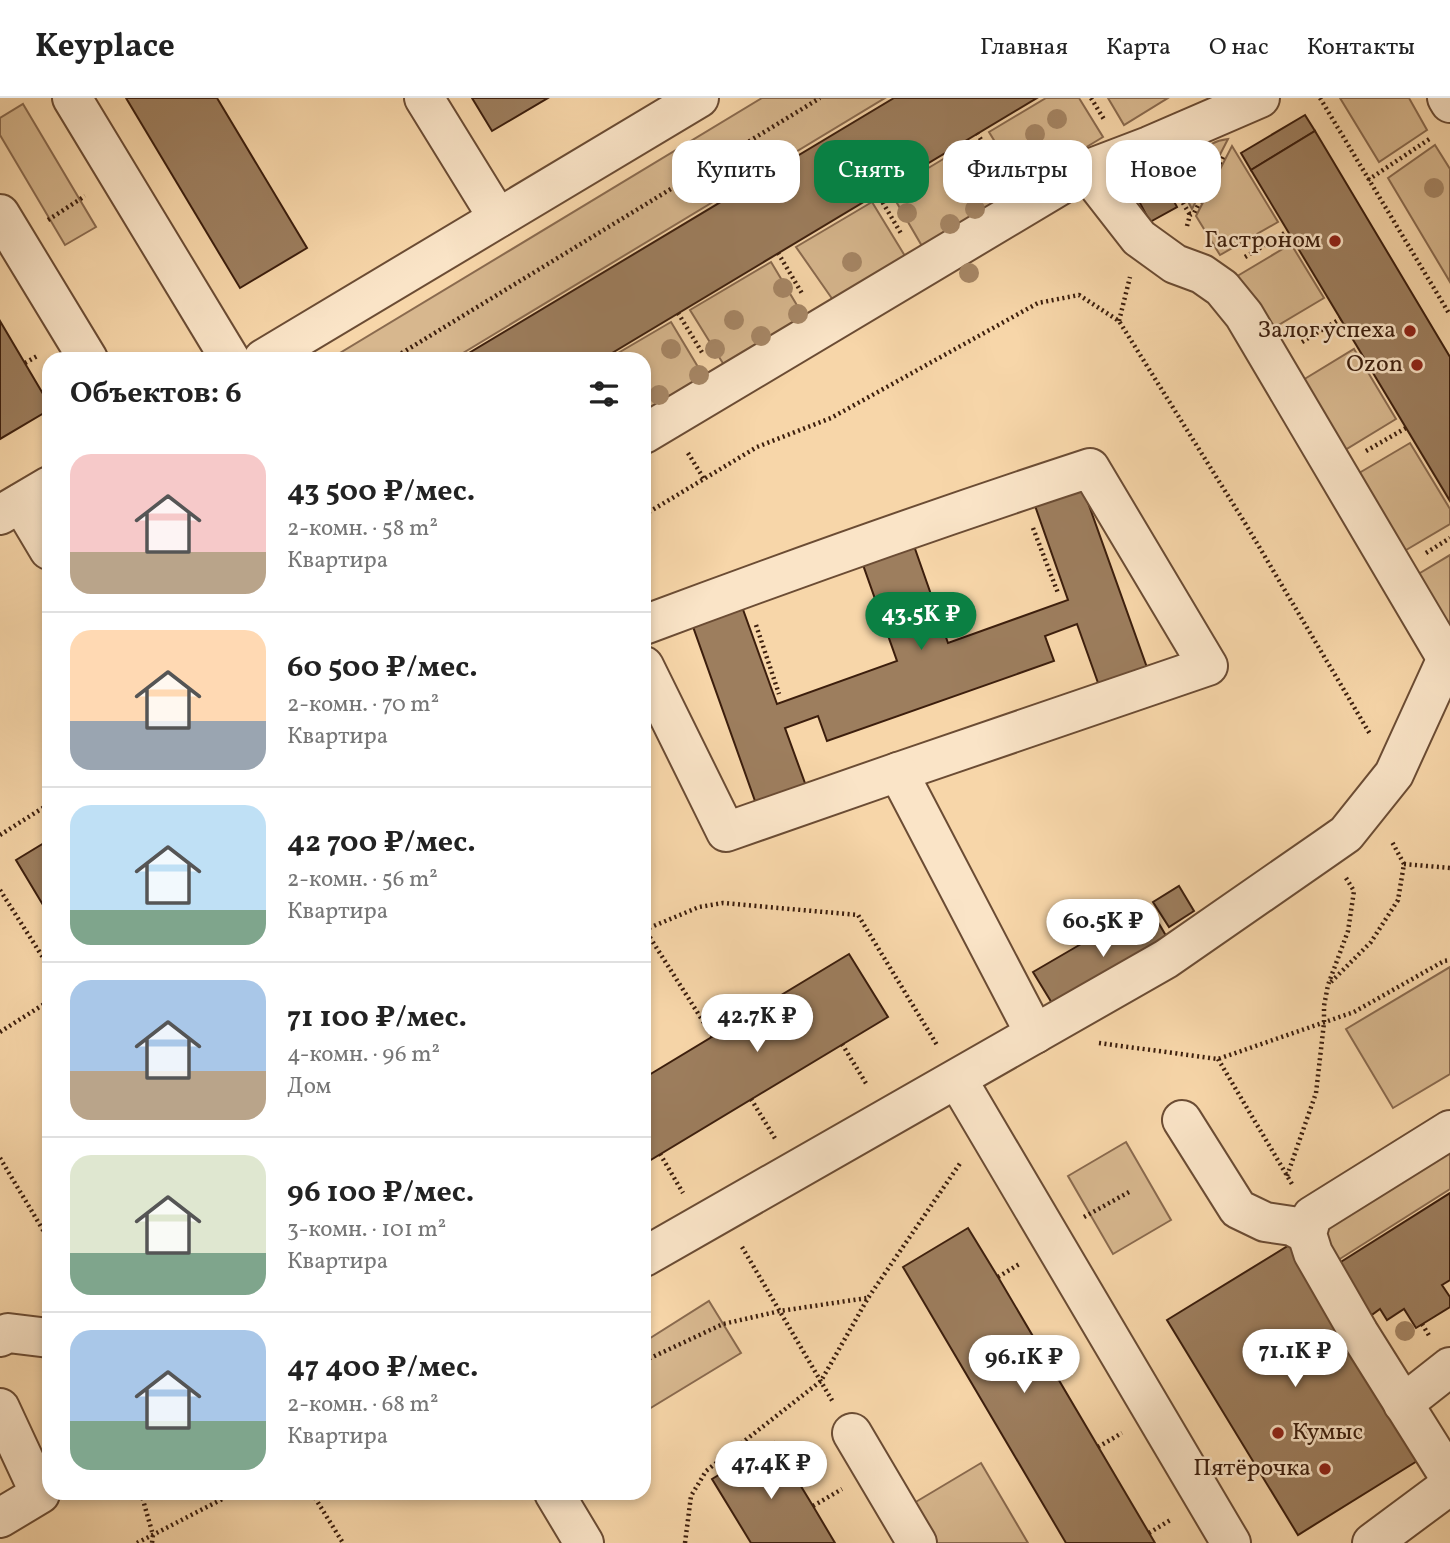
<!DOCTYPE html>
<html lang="ru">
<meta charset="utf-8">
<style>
:root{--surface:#fff;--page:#f2f2f2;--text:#222;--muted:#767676;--line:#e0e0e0;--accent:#0b8043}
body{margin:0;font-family:Vollkorn,serif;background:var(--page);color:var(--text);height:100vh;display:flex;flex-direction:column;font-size:26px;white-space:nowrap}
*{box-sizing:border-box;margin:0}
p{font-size:23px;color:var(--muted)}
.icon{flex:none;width:38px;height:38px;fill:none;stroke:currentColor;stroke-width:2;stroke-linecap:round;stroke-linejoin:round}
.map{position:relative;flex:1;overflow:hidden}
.sheet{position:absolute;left:42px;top:254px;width:609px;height:1148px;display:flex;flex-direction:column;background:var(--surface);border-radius:21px;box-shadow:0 4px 10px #0003}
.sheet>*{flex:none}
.hud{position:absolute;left:672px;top:42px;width:665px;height:63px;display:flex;gap:14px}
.price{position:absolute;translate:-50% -60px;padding:0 16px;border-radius:24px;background:#fff;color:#222;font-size:23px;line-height:46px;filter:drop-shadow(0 2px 4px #0008)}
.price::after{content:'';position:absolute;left:50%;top:42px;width:21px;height:16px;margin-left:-10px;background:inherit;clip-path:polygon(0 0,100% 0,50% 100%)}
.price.on{background:var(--accent);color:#fff}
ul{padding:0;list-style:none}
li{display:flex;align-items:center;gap:21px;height:175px;padding:0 28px}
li+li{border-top:2px solid var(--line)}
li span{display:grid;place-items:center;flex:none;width:196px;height:140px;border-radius:21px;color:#555}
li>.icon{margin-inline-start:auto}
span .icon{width:84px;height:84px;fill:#fffc;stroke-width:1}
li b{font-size:30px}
h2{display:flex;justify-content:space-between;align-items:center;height:84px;padding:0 28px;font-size:30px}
.pill{padding:0 24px;border-radius:21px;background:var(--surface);box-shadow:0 4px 10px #0003;font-size:24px;line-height:63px}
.pill.on{background:var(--accent);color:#fff}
header{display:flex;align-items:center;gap:42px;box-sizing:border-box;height:98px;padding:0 35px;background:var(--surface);border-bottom:2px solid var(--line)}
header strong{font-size:33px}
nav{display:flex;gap:38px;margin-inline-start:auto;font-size:24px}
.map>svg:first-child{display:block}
.green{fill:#d7b78e;stroke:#8a6a4e;stroke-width:2}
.building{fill:#9d7e5e;stroke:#3c1e0d;stroke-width:2}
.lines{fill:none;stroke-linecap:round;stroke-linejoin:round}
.minor-casing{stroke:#6b4c34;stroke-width:42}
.path{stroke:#3c1e0d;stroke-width:4.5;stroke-dasharray:2 3.5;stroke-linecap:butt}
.minor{stroke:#fae4c7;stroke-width:38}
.tree{fill:#a68665}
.poi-dot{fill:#8f2418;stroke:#fae4c7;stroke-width:2.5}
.labels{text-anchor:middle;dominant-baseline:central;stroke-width:5;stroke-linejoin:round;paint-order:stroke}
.poi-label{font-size:24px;fill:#3c1e0d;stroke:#fae4c7;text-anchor:end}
</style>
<header>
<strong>Keyplace</strong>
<nav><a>Главная</a><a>Карта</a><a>О нас</a><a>Контакты</a></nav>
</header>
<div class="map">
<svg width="1450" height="1445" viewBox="0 0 1450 1445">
<rect width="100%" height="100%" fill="#f7d6a9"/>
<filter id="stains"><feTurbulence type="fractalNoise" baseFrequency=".00286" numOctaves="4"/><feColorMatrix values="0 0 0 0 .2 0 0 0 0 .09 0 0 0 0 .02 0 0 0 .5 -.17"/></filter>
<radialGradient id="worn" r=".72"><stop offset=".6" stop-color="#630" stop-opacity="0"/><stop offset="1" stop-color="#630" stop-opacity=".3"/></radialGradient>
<g class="green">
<polygon points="762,0 885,0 453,261 330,261"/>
<polygon points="1046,0 1079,0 1103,39 1022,88 989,34"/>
<polygon points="1108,0 1168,0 1124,27"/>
<polygon points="1340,0 1409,0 1427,32 1379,64"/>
<polygon points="23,6 96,129 65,147 0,37 0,20"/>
<path d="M 1228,41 L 1192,111 C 1187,103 1187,99 1188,89 C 1188,65 1202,44 1228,41 Z"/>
<polygon points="970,45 1003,99 922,148 890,93"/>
<polygon points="1435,47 1450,71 1450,184 1388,80"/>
<polygon points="1232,48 1278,124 1220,157 1196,118"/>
<polygon points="872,104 905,158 833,202 796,149"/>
<polygon points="1291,146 1324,200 1267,234 1234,180"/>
<polygon points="771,164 804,219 724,267 690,212"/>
<polygon points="671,224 704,279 644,316 644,261 608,261"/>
<polygon points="1354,251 1396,321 1340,355 1298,285"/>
<polygon points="1410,345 1450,411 1450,426 1401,455 1354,378"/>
<polygon points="1450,457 1450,536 1415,478"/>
<polygon points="1450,869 1450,976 1393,1010 1346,931"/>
<polygon points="1126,1044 1171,1122 1113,1156 1068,1078"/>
<polygon points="1450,1049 1450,1091 1335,1164 1322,1144 1326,1126"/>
<polygon points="709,1203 741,1255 644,1314 644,1244"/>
<polygon points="981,1365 1028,1445 937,1445 914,1405"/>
</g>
<g class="building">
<polygon points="126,0 217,0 307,150 240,190"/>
<polygon points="472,0 548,0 492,33"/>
<polygon points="894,0 1037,0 602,261 459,261"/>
<polygon points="1305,17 1315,33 1251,72 1241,55"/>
<polygon points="1315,33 1450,259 1450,403 1251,72"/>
<polygon points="1160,77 1177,109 1150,124 1133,92"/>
<polygon points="0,223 49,306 49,312 0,341"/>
<polygon points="1081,385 1150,578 1102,596 1077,526 1045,538 1054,563 827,643 818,618 785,630 810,699 760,717 691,523 741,506 777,606 897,563 862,464 913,445 948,545 1068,502 1033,402"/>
<polygon points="49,742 49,817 16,762"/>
<polygon points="1179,788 1194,813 1169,829 1153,804"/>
<polygon points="1148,807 1172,848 1058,915 1033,874"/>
<polygon points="849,856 888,919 644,1066 644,980"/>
<polygon points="1450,1095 1450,1182 1442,1187 1450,1199 1450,1209 1416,1230 1404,1211 1387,1222 1380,1211 1369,1219 1336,1167"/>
<polygon points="968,1130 998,1179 1155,1445 1066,1445 903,1169"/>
<polygon points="1291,1146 1422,1360 1298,1437 1167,1222"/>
<polygon points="774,1344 813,1408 835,1445 751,1445 712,1381"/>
</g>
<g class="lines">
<defs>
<g id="minor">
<polyline points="72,0 230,261"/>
<polyline points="424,0 498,120"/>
<polyline points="1447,0 1450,5"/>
<polyline points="1086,72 1139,140 1175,166 1202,176 1222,190 1244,217 1450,566"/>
<polyline points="0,116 88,261"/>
<polyline points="263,261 699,0"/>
<polyline points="644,336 1086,72 1149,48 1260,0"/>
<polyline points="21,405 49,452"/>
<polyline points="0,417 49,388"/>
<path d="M 644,527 C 791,472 940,419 1090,370 L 1208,568 L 898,674 L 726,734 L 644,568"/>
<polyline points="898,674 1035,936"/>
<polyline points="957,981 1231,1445"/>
<polyline points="1182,1022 1238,1111 1265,1124 1292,1128 1307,1136"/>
<polyline points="1450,1032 1312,1118 1307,1136 1313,1155 1359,1235 1450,1380"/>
<polyline points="644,1159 1166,861 1326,750 1346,736 1394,676 1447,560"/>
<polyline points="0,1239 8,1235 49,1240"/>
<polyline points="1403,1306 1450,1269"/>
<polyline points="0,1310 40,1396 0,1420"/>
<polyline points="852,1335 917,1445"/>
<polyline points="554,1395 584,1445"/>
<polyline points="1372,1445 1450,1387"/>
</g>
</defs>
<use href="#minor" class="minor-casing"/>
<g class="path">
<polyline points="1091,0 1105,23"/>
<polyline points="1320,0 1450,217"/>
<polyline points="977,35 1002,77"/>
<polyline points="1169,81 1190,117"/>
<polyline points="1368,82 1431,40"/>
<polyline points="877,95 902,137"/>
<polyline points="48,122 85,98"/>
<polyline points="1187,128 1190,117 1194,115 1223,59"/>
<polyline points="778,155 803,197"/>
<polyline points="1245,159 1288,133"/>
<polyline points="678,215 703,256"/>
<polyline points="1119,223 1130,179"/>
<polyline points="1302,244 1340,221"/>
<polyline points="392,261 820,0"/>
<polyline points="25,265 39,257"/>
<polyline points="1366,353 1406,330"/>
<polyline points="688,355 704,381"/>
<polyline points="644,417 757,349 831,320 1038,205 1079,197 1119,223 1245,425 1370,636"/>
<polyline points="1033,430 1058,495"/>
<polyline points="1426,455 1450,440"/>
<polyline points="756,527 779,596"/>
<polyline points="0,737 49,706"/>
<polyline points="1404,766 1450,770"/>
<polyline points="0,792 49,869"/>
<polyline points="644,830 713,939"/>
<polyline points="644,832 699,809 723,805 858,817 937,947"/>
<polyline points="1331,884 1371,844 1398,802 1404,766 1391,742"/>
<polyline points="0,934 49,903"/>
<polyline points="1099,945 1218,961 1354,914 1444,863 1450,862"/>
<polyline points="842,946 867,987"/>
<polyline points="1218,961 1292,1086"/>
<polyline points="751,1001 776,1042"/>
<polyline points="660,1056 683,1095"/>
<polyline points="0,1060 49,1142"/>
<polyline points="1287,1078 1316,995 1324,925 1324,908 1328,887 1348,833 1354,793 1346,780"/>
<polyline points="1084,1119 1129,1094"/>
<polyline points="742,1149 833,1304"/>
<polyline points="998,1179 1021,1165"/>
<polyline points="1422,1226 1430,1239"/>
<polyline points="644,1263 723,1226 780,1213 867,1200"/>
<polyline points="1048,1264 1071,1250"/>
<polyline points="1098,1349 1122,1335"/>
<polyline points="141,1395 153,1437 152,1445"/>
<polyline points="312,1395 343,1445"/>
<polyline points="813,1408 842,1391"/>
<polyline points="1149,1435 1172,1421"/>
<polyline points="137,1445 234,1395"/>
<polyline points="685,1445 691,1398 706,1373 821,1283 868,1200 961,1064"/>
</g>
<use href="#minor" class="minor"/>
</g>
<g class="tree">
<circle cx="1057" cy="21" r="10"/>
<circle cx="1035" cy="36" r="10"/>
<circle cx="1434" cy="90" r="10"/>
<circle cx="993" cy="91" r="10"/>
<circle cx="975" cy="111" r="10"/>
<circle cx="907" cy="115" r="10"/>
<circle cx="950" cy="126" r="10"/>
<circle cx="852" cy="164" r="10"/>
<circle cx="969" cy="175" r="10"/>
<circle cx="783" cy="190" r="10"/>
<circle cx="798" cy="216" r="10"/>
<circle cx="734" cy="222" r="10"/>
<circle cx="761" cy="238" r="10"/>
<circle cx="671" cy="251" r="10"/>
<circle cx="715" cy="251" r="10"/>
<circle cx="699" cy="277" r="10"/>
<circle cx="659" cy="297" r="10"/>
<circle cx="1405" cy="1233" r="10"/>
</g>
<g class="poi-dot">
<circle cx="1335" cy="143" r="7"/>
<circle cx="1410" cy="233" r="7"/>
<circle cx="1417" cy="267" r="7"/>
<circle cx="1278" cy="1335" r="7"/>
<circle cx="1325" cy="1371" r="7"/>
</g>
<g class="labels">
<g class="poi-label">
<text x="1321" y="143">Гастроном</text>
<text x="1396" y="233">Залог успеха</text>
<text x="1403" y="267">Ozon</text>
<text x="1292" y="1335" text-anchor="start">Кумыс</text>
<text x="1311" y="1371">Пятёрочка</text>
</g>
</g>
<rect width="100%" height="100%" filter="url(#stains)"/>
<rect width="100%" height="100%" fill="url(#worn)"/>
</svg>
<b class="price on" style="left:921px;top:554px">43.5K ₽</b>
<b class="price" style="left:1103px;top:861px">60.5K ₽</b>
<b class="price" style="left:757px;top:956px">42.7K ₽</b>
<b class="price" style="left:1295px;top:1291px">71.1K ₽</b>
<b class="price" style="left:1024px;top:1297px">96.1K ₽</b>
<b class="price" style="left:771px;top:1403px">47.4K ₽</b>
<div class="hud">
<a class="pill">Купить</a>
<a class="pill on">Снять</a>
<a class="pill">Фильтры</a>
<a class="pill">Новое</a>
</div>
<section class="sheet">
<h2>Объектов: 6<svg class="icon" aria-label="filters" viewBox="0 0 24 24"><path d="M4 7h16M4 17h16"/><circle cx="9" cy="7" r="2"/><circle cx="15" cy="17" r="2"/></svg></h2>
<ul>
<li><span style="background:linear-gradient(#f6c9c9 70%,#b9a48a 0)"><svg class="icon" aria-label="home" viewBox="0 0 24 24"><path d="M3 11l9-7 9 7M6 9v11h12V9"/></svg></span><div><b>43 500 ₽/мес.</b><p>2-комн. · 58 m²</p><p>Квартира</p></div></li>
<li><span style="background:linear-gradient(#ffd9b3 65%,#9aa5b1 0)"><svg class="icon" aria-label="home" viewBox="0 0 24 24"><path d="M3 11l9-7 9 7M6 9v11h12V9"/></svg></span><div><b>60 500 ₽/мес.</b><p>2-комн. · 70 m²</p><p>Квартира</p></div></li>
<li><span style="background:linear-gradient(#bfe0f5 75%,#7fa58c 0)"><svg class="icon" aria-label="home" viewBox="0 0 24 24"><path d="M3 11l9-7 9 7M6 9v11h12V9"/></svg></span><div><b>42 700 ₽/мес.</b><p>2-комн. · 56 m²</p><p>Квартира</p></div></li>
<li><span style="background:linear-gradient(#a9c7e8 65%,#b9a48a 0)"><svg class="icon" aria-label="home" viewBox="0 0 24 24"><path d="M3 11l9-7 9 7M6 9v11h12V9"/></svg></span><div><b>71 100 ₽/мес.</b><p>4-комн. · 96 m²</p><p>Дом</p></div></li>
<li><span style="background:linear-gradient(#dfe7d0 70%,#7fa58c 0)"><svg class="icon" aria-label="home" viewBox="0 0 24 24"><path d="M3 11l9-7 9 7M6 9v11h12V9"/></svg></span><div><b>96 100 ₽/мес.</b><p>3-комн. · 101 m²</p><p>Квартира</p></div></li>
<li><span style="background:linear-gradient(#a9c7e8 65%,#7fa58c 0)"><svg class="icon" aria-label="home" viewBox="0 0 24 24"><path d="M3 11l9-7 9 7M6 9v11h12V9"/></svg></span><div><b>47 400 ₽/мес.</b><p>2-комн. · 68 m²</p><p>Квартира</p></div></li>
</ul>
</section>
</div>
